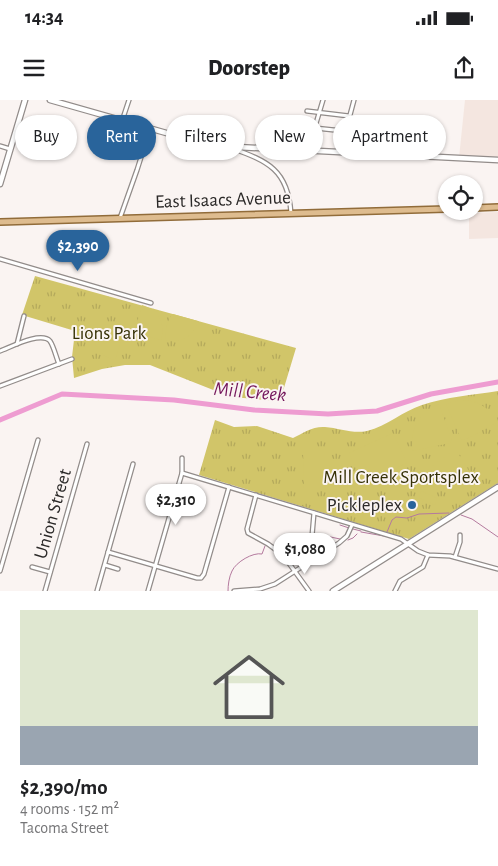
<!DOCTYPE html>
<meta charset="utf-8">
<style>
:root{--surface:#fff;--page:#f2f2f2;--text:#202124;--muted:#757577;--accent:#29649b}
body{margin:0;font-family:"Alegreya Sans",sans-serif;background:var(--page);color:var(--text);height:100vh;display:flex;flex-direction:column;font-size:19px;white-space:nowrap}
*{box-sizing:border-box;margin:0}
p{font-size:16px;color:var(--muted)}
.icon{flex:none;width:28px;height:28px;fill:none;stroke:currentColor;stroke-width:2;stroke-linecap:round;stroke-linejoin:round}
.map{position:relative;height:491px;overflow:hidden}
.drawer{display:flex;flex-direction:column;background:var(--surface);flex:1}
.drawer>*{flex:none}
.top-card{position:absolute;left:15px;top:15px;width:469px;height:45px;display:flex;gap:10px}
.controls{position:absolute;left:438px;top:75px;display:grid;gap:10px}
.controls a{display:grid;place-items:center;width:45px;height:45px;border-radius:50%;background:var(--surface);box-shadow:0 1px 4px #0004;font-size:25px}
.price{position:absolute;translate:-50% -42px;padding:0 11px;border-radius:18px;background:#fff;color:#222;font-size:16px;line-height:32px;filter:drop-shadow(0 1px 2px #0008)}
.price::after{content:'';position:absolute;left:50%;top:30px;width:15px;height:11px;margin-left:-8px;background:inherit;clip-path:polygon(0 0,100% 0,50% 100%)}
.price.on{background:var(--accent);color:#fff}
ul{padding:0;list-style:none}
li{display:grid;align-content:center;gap:10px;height:265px;padding:0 20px}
li span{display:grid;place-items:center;height:155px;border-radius:0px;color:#555}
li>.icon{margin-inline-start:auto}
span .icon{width:90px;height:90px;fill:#fffc;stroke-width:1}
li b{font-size:21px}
.chip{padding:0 18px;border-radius:22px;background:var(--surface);box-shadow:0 1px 4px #0004;font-size:18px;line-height:45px}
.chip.on{background:var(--accent);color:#fff}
.status{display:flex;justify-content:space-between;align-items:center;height:35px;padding:0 25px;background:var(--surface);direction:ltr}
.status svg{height:14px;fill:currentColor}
header{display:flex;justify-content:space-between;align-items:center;height:65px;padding:0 20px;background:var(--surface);font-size:22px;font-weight:800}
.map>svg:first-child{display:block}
.built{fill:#f4e6e0}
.park{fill:url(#park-tufts)}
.pitch{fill:#d1c569}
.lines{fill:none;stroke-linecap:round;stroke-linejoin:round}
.stream{stroke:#b47a9e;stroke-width:1}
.river{stroke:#ee9cd1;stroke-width:5}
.street-casing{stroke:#928c8a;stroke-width:5.5}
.secondary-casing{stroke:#928c8a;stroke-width:7}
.primary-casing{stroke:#916c3a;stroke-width:8}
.street{stroke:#fff;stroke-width:3}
.secondary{stroke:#fff;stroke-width:4.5}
.primary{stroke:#debc8f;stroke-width:5}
.poi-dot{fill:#29649b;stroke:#faf4f2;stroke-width:2}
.labels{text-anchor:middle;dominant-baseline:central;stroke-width:4;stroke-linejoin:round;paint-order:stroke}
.street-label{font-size:19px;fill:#2b2928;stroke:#faf4f2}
.park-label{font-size:19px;fill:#363106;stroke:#faf4f2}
.poi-label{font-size:19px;fill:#2b2928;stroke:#faf4f2;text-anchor:end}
.water-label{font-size:20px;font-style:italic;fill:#73155b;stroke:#faf4f2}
</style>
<div class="status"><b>14:34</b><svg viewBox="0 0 49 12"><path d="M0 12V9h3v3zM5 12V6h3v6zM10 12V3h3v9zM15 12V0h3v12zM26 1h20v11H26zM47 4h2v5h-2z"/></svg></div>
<header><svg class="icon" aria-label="menu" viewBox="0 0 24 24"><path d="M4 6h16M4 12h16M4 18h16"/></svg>Doorstep<svg class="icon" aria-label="share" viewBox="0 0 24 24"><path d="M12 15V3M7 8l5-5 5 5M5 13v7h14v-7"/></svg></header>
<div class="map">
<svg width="498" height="491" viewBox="0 0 498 491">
<defs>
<pattern id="park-tufts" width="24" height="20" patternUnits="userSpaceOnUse" patternTransform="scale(1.25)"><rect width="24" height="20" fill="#d1c569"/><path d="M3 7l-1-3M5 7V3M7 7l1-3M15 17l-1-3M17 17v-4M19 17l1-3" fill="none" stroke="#b4a95b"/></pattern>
</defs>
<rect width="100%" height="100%" fill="#faf4f2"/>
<g class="built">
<polygon points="465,0 498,0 498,60 459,58"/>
<polygon points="498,112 498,138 469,139 469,113"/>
</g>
<g class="park">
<polygon points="35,176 296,248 280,301 231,297 150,265 125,265 102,269 74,278 72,257 75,231 22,215"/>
<path d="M 498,291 L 498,383 L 409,439 L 199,375 L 215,320 L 234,327 L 257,326 L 293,338 C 303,333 313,326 325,327 C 339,328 353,334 367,331 C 387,326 403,311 422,305 C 446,297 473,295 498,291 Z"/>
</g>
<g class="pitch">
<path d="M 142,205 C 158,210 166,223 161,240 L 137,233 L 135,230 Z"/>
<path d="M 173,214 L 198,221 C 194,236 181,244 165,240 C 166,231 166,220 173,214 Z"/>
<path d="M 95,226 L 121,233 L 123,235 L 115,260 C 98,256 91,243 95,226 Z"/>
<path d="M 460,300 C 476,299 489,307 497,322 L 465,340 L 461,339 L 446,304 Z"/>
<path d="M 439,304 L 452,340 L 450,343 L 413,351 C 409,330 419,312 439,304 Z"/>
<polygon points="393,333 407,363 363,383 349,353"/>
<polygon points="303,349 329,349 329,389 304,389"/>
<path d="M 453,350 L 456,350 L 476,382 C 458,394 437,390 424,373 Z"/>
<polygon points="421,391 437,398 435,405 419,398"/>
<polygon points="414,399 423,401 420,409 412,407 411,410 402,407 404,400 412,402"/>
</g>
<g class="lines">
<g class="stream">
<polyline points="461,415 472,419 498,437"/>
<polyline points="340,425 349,428"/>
<polyline points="353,429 361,431"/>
<polyline points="361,432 384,436"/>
<polyline points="387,432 392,420 396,417 407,418 419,414 449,413"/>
<polyline points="317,440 326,436 340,439"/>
<polyline points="348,440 353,438 357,434"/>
<polyline points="276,444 300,447 312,444"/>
<path d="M 228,491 C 228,485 229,477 232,471 C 236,462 253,452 262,454 L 265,446"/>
</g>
<polyline class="river" points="0,320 62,294 174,300 254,310 328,314 377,311 431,294 498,282"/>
<defs>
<g id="street">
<polyline points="307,11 349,16"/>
<polyline points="122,21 129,0"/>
<polyline points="315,28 353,32 349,52"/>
<polyline points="346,30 354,0"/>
<polyline points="311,40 316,44 317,51"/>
<polyline points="0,46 10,49"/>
<path d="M 231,48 C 268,61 288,70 291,113"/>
<polyline points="302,50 304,43 311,40 323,0"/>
<polyline points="120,118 137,70 150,29"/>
<polyline points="0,159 151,203"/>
<polyline points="17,244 24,216"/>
<path d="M 0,251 C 11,247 41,231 50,241 C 54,247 56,257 59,264"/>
<polyline points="0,286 72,259"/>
<polyline points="182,373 401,439 418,451 428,455 450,456 498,469"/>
<polyline points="256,395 247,429 248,433 268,444 283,455 309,491"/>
<polyline points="314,413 312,436 320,455"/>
<polyline points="108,452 197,478 201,478 204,474 229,387"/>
<polyline points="455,457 460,442 460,435"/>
<polyline points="105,465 118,469"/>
<polyline points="32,467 50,472"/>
<polyline points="0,471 38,340"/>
<polyline points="45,491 87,344"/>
<polyline points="97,491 133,364"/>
<polyline points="148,491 182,373 182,358"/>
<polyline points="234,491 260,489 275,484 339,443 347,436 352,425"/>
<polyline points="395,491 400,481 423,467 428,455"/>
</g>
<g id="secondary">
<polyline points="50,0 191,40 218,46 498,60"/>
<polyline points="0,84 25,0"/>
<polyline points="333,491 498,387"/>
</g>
<g id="primary">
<polyline points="474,108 498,107"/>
<polyline points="0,122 446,109"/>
</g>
</defs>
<use href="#street" class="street-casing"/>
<use href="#secondary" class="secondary-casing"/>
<use href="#primary" class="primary-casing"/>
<use href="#street" class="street"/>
<use href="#secondary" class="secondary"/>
<use href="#primary" class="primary"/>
</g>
<circle class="poi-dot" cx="412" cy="405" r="5"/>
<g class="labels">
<g class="street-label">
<text transform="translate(223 100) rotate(-2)">East Isaacs Avenue</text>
<text transform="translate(53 414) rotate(-74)">Union Street</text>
</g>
<g class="park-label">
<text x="109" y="233">Lions Park</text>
<text x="401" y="377">Mill Creek Sportsplex</text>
</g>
<g class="poi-label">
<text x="402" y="405">Pickleplex</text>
</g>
<g class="water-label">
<text transform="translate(250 292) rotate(5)">Mill Creek</text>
</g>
</g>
</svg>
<div class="controls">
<a><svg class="icon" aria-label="locate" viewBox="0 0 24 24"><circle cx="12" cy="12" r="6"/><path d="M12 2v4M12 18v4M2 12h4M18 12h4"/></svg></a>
</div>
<b class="price on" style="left:78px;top:172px">$2,390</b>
<b class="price" style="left:176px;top:426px">$2,310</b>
<b class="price" style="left:305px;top:475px">$1,080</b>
<div class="top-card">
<a class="chip">Buy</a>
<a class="chip on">Rent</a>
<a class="chip">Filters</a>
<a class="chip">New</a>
<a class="chip">Apartment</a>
</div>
</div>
<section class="drawer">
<ul>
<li><span style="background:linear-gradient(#dfe7d0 75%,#9aa5b1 0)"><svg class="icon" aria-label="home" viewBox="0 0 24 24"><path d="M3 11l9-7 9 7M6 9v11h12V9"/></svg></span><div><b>$2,390/mo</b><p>4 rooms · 152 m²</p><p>Tacoma Street</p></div></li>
</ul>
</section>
